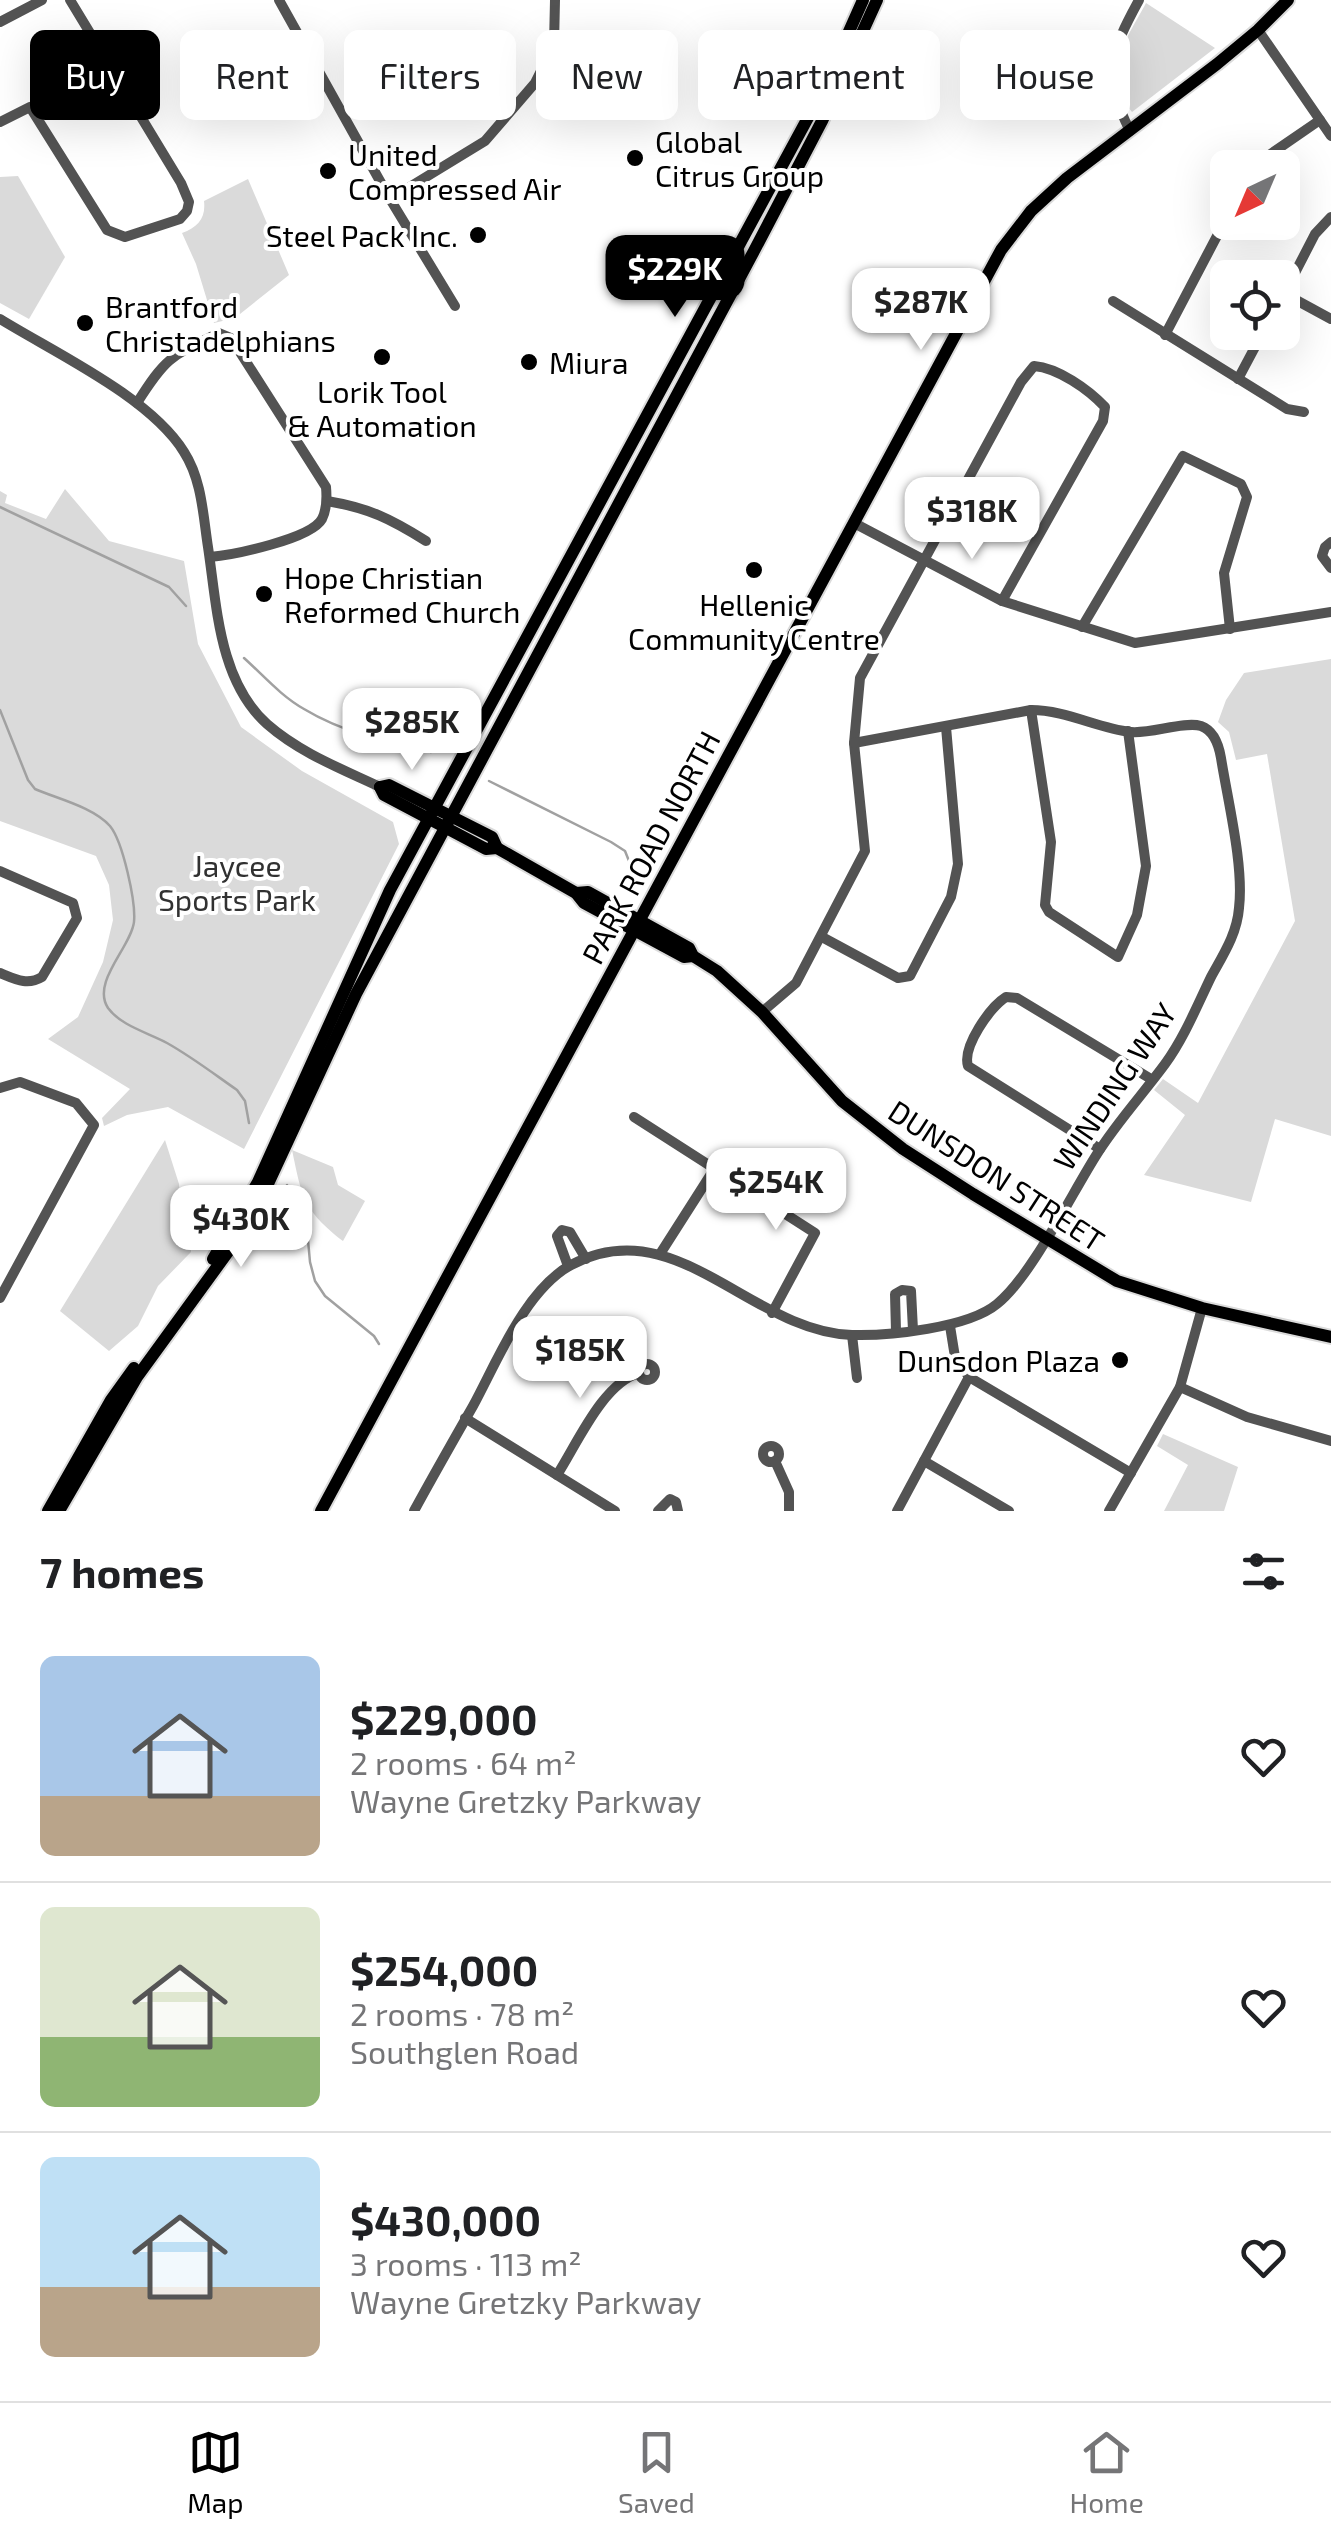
<!DOCTYPE html>
<meta charset="utf-8">
<style>
:root{--surface:#fff;--page:#f6f6f6;--text:#202124;--muted:#757577;--line:#e0e0e0;--accent:#000}
body{margin:0;font-family:"Exo 2",sans-serif;background:var(--page);color:var(--text);height:100vh;display:flex;flex-direction:column;font-size:38px;white-space:nowrap}
*{box-sizing:border-box;margin:0}
p{font-size:32px;color:var(--muted)}
.icon{flex:none;width:55px;height:55px;fill:none;stroke:currentColor;stroke-width:2;stroke-linecap:round;stroke-linejoin:round}
.map{position:relative;height:1511px;overflow:hidden}
.sheet{display:flex;flex-direction:column;background:var(--surface);flex:1}
.sheet>*{flex:none}
.banner{position:absolute;left:30px;top:30px;width:1272px;height:90px;display:flex;gap:20px}
.needle{width:65px;rotate:224deg}
.tools{position:absolute;left:1210px;top:150px;display:grid;gap:20px}
.tools a{display:grid;place-items:center;width:90px;height:90px;border-radius:15px;background:var(--surface);box-shadow:0 10px 40px #0002;font-size:50px}
.price{position:absolute;translate:-50% -85px;padding:0 22px;border-radius:20px;background:#fff;color:#222;font-size:32px;line-height:65px;filter:drop-shadow(0 2px 5px #0008)}
.price::after{content:'';position:absolute;left:50%;top:60px;width:30px;height:22px;margin-left:-15px;background:inherit;clip-path:polygon(0 0,100% 0,50% 100%)}
.price.on{background:var(--accent);color:#fff}
ul{padding:0;list-style:none}
li{display:flex;align-items:center;gap:30px;height:250px;padding:0 40px}
li+li{border-top:2px solid var(--line)}
li span{display:grid;place-items:center;flex:none;width:280px;height:200px;border-radius:15px;color:#555}
li>.icon{margin-inline-start:auto}
span .icon{width:120px;height:120px;fill:#fffc;stroke-width:1}
li b{font-size:42px}
h2{display:flex;justify-content:space-between;align-items:center;height:120px;padding:0 40px;font-size:42px}
.pill{padding:0 35px;border-radius:15px;background:var(--surface);box-shadow:0 10px 40px #0002;font-size:35px;line-height:90px}
.pill.on{background:var(--accent);color:#fff}
.menu{display:flex;justify-content:space-around;align-items:center;height:140px;border-top:2px solid var(--line);background:var(--surface);font-size:28px;color:var(--muted)}
.menu a{display:grid;justify-items:center;gap:5px}
.menu .on{color:var(--accent)}
.map>svg:first-child{display:block}
.green{fill:#dadada}
.lines{fill:none;stroke-linecap:round;stroke-linejoin:round}
.stream{stroke:#a1a1a1;stroke-width:2.5}
.major-casing{stroke:#dbdbdb;stroke-width:16}
.minor{stroke:#535353;stroke-width:10}
.major{stroke:#000;stroke-width:12}
.poi-dot{fill:#000;stroke:#fff;stroke-width:4}
.labels{text-anchor:middle;dominant-baseline:central;stroke-width:8;stroke-linejoin:round;paint-order:stroke}
.poi-label{font-size:30px;fill:#000;stroke:#fff;text-anchor:start}
.street-label{font-size:30px;fill:#000;stroke:#fff}
.park-label{font-size:30px;fill:#313131;stroke:#fff}
</style>
<div class="map">
<svg width="1331" height="1511" viewBox="0 0 1331 1511">
<rect width="100%" height="100%" fill="#fff"/>
<g class="green">
<path d="M 1146,3 L 1215,48 L 1132,112 C 1101,71 1125,42 1146,3 Z"/>
<polygon points="18,176 65,257 29,319 0,303 0,177"/>
<path d="M 248,179 L 289,275 L 235,318 L 214,323 L 196,264 L 182,233 C 198,227 206,218 204,201 Z"/>
<polygon points="65,489 109,541 184,561 198,644 241,727 302,771 393,822 399,844 244,1149 168,1107 127,1115 104,1126 102,1118 130,1089 48,1039 78,1017 103,962 113,920 109,885 96,856 0,821 0,491 7,495 5,503 46,519"/>
<polygon points="1331,659 1331,1136 1275,1119 1251,1202 1144,1175 1185,1115 1154,1090 1163,1079 1198,1103 1295,921 1267,754 1236,760 1229,732 1218,722 1226,700 1244,673"/>
<polygon points="165,1140 179,1184 181,1209 190,1227 191,1252 158,1286 138,1326 109,1351 60,1311"/>
<path d="M 292,1150 L 333,1167 L 338,1185 L 365,1201 L 343,1241 C 303,1210 302,1197 292,1150 Z"/>
<polygon points="1163,1434 1238,1467 1224,1511 1164,1511 1188,1465 1157,1446"/>
</g>
<g class="lines">
<g class="stream">
<polyline points="0,507 169,587 186,606"/>
<path d="M 244,658 C 264,676 281,696 304,709 C 342,732 388,743 431,752"/>
<path d="M 0,710 L 28,780 L 35,789 C 58,799 93,807 110,826 C 123,842 136,902 134,922 C 131,947 91,982 108,1008 C 121,1026 149,1033 167,1043 C 192,1057 214,1074 237,1090 L 245,1101 L 249,1123"/>
<polyline points="489,781 611,842 625,851 629,861"/>
<polyline points="287,1185 306,1218 310,1262 315,1281 325,1296 374,1336 379,1344"/>
</g>
<defs>
<g id="major">
<polyline points="380,787 384,795 486,849 497,848 576,893 584,903 684,957 693,956"/>
<polyline points="380,787 389,785 492,837 497,848"/>
<polyline points="576,893 588,892 689,948 693,956 717,971 762,1012 842,1101 903,1149 973,1194 1117,1281 1202,1308 1331,1337"/>
<polyline points="213,1259 258,1182 390,890 823,90 863,0"/>
<polyline points="48,1511 111,1400 134,1368"/>
<polyline points="59,1511 137,1377 233,1245 267,1186 356,994 754,251 822,121 877,0"/>
<polyline points="321,1511 1001,250 1031,211 1067,178 1217,64 1258,30 1288,0"/>
</g>
</defs>
<use href="#major" class="major-casing"/>
<g class="minor">
<polyline points="279,0 390,199 455,306"/>
<polyline points="0,22 42,0"/>
<polyline points="1258,30 1331,136"/>
<polyline points="0,122 30,107 107,230 125,237 180,219 187,211 189,202 181,183 70,0"/>
<path d="M 1130,131 C 1102,75 1110,53 1139,0"/>
<polyline points="1255,168 1259,162 1320,120"/>
<polyline points="390,199 485,141 535,83 554,45 555,0"/>
<polyline points="1285,294 1331,319"/>
<polyline points="1282,298 1315,234 1331,217"/>
<polyline points="1113,301 1287,409 1304,412"/>
<path d="M 0,319 C 55,353 150,397 184,452 C 202,480 203,515 208,547 C 217,607 219,681 267,724 C 300,753 342,769 380,787"/>
<polyline points="1165,335 1228,215"/>
<polyline points="1238,379 1263,332"/>
<path d="M 137,403 C 166,357 171,356 219,333 L 231,338 L 326,487 C 327,498 327,509 322,519 C 311,539 233,555 210,557"/>
<path d="M 327,501 C 369,508 391,519 426,541"/>
<polyline points="854,523 1002,601 1135,643 1331,612"/>
<polyline points="1331,542 1325,547 1322,556 1331,568"/>
<polyline points="1082,627 1183,456 1241,484 1247,497 1224,573 1230,629"/>
<polyline points="1031,710 1051,842 1045,905 1049,912 1118,957 1137,915 1146,866 1128,731"/>
<path d="M 0,871 L 73,903 L 77,918 L 42,977 C 27,986 15,979 0,973"/>
<polyline points="822,937 898,978 910,976 951,897 958,864 946,727"/>
<path d="M 762,1012 L 796,983 L 865,851 L 854,743 L 860,678 L 1021,382 L 1034,366 C 1058,368 1088,389 1105,407 L 1103,421 L 1002,601"/>
<polyline points="0,1088 20,1082 76,1103 94,1125 0,1298"/>
<polyline points="634,1117 815,1233 772,1313"/>
<path d="M 1100,1149 L 968,1066 C 962,1047 990,1007 1006,997 L 1017,998 L 1151,1079"/>
<polyline points="660,1254 713,1171"/>
<polyline points="568,1266 557,1236 562,1230 570,1232 586,1259"/>
<polyline points="950,1326 955,1357 969,1377 1131,1473"/>
<polyline points="896,1331 895,1294 902,1290 911,1291 913,1330"/>
<polyline points="852,1335 857,1378"/>
<circle cx="647" cy="1372" r="8"/>
<polyline points="1180,1387 1247,1417 1331,1441"/>
<polyline points="465,1418 615,1511"/>
<circle cx="771" cy="1454" r="8"/>
<polyline points="775,1461 789,1492 789,1511"/>
<polyline points="924,1461 1009,1511"/>
<path d="M 557,1475 C 577,1444 603,1383 639,1373"/>
<path d="M 414,1511 C 433,1476 453,1441 473,1406 C 497,1362 525,1290 571,1265 C 676,1209 751,1332 852,1335 C 889,1336 968,1328 997,1304 C 1031,1277 1072,1193 1097,1154 C 1117,1122 1143,1094 1165,1064 C 1184,1038 1197,1006 1211,977 C 1223,955 1237,934 1239,908 C 1244,866 1228,802 1221,758 C 1219,746 1215,731 1201,726 C 1184,721 1151,734 1131,732 C 1097,728 1066,710 1031,710 L 854,743"/>
<polyline points="658,1511 670,1499 676,1502 678,1511"/>
<polyline points="897,1511 969,1377"/>
<polyline points="1109,1511 1180,1387 1202,1308"/>
</g>
<use href="#major" class="major"/>
</g>
<g class="poi-dot">
<circle cx="635" cy="158" r="10"/>
<circle cx="328" cy="171" r="10"/>
<circle cx="478" cy="235" r="10"/>
<circle cx="85" cy="323" r="10"/>
<circle cx="382" cy="357" r="10"/>
<circle cx="529" cy="362" r="10"/>
<circle cx="754" cy="570" r="10"/>
<circle cx="264" cy="594" r="10"/>
<circle cx="1120" cy="1360" r="10"/>
</g>
<g class="labels">
<g class="poi-label">
<text x="655" y="141">Global<tspan x="655" dy="34">Citrus Group</tspan></text>
<text x="348" y="154">United<tspan x="348" dy="34">Compressed Air</tspan></text>
<text x="458" y="235" text-anchor="end">Steel Pack Inc.</text>
<text x="105" y="306">Brantford<tspan x="105" dy="34">Christadelphians</tspan></text>
<text x="549" y="362">Miura</text>
<text x="382" y="391" text-anchor="middle">Lorik Tool<tspan x="382" dy="34">&amp; Automation</tspan></text>
<text x="284" y="577">Hope Christian<tspan x="284" dy="34">Reformed Church</tspan></text>
<text x="754" y="604" text-anchor="middle">Hellenic<tspan x="754" dy="34">Community Centre</tspan></text>
<text x="1100" y="1360" text-anchor="end">Dunsdon Plaza</text>
</g>
<g class="street-label">
<text transform="translate(650 847) rotate(-62)">PARK ROAD NORTH</text>
<text transform="translate(1114 1086) rotate(-56)">WINDING WAY</text>
<text transform="translate(997 1175) rotate(33)">DUNSDON STREET</text>
</g>
<g class="park-label">
<text x="237" y="865">Jaycee<tspan x="237" dy="34">Sports Park</tspan></text>
</g>
</g>
</svg>
<div class="tools">
<a><svg class="needle" viewBox="-14 -14 28 28"><path d="M0-13l5 13h-10z" fill="#e53935"/><path d="M0 13l5-13h-10z" fill="#757577"/></svg></a>
<a><svg class="icon" aria-label="locate" viewBox="0 0 24 24"><circle cx="12" cy="12" r="6"/><path d="M12 2v4M12 18v4M2 12h4M18 12h4"/></svg></a>
</div>
<b class="price on" style="left:675px;top:320px">$229K</b>
<b class="price" style="left:921px;top:353px">$287K</b>
<b class="price" style="left:972px;top:562px">$318K</b>
<b class="price" style="left:412px;top:773px">$285K</b>
<b class="price" style="left:776px;top:1233px">$254K</b>
<b class="price" style="left:241px;top:1270px">$430K</b>
<b class="price" style="left:580px;top:1401px">$185K</b>
<div class="banner">
<a class="pill on">Buy</a>
<a class="pill">Rent</a>
<a class="pill">Filters</a>
<a class="pill">New</a>
<a class="pill">Apartment</a>
<a class="pill">House</a>
</div>
</div>
<section class="sheet">
<h2>7 homes<svg class="icon" aria-label="filters" viewBox="0 0 24 24"><path d="M4 7h16M4 17h16"/><circle cx="9" cy="7" r="2"/><circle cx="15" cy="17" r="2"/></svg></h2>
<ul>
<li><span style="background:linear-gradient(#a9c7e8 70%,#b9a48a 0)"><svg class="icon" aria-label="home" viewBox="0 0 24 24"><path d="M3 11l9-7 9 7M6 9v11h12V9"/></svg></span><div><b>$229,000</b><p>2 rooms · 64 m²</p><p>Wayne Gretzky Parkway</p></div><svg class="icon" aria-label="heart" viewBox="0 0 24 24"><path d="M12 20l-8-8c-3-5 5-10 8-4 3-6 11-1 8 4z"/></svg></li>
<li><span style="background:linear-gradient(#dfe7d0 65%,#8fb573 0)"><svg class="icon" aria-label="home" viewBox="0 0 24 24"><path d="M3 11l9-7 9 7M6 9v11h12V9"/></svg></span><div><b>$254,000</b><p>2 rooms · 78 m²</p><p>Southglen Road</p></div><svg class="icon" aria-label="heart" viewBox="0 0 24 24"><path d="M12 20l-8-8c-3-5 5-10 8-4 3-6 11-1 8 4z"/></svg></li>
<li><span style="background:linear-gradient(#bfe0f5 65%,#b9a48a 0)"><svg class="icon" aria-label="home" viewBox="0 0 24 24"><path d="M3 11l9-7 9 7M6 9v11h12V9"/></svg></span><div><b>$430,000</b><p>3 rooms · 113 m²</p><p>Wayne Gretzky Parkway</p></div><svg class="icon" aria-label="heart" viewBox="0 0 24 24"><path d="M12 20l-8-8c-3-5 5-10 8-4 3-6 11-1 8 4z"/></svg></li>
</ul>
</section>
<nav class="menu">
<a class="on"><svg class="icon" aria-label="map" viewBox="0 0 24 24"><path d="M3 6l6-2 6 2 6-2v14l-6 2-6-2-6 2zM9 4v14M15 6v14"/></svg>Map</a>
<a><svg class="icon" aria-label="saved" viewBox="0 0 24 24"><path d="M7 4h10v16l-5-4-5 4z"/></svg>Saved</a>
<a><svg class="icon" aria-label="home" viewBox="0 0 24 24"><path d="M3 11l9-7 9 7M6 9v11h12V9"/></svg>Home</a>
</nav>
